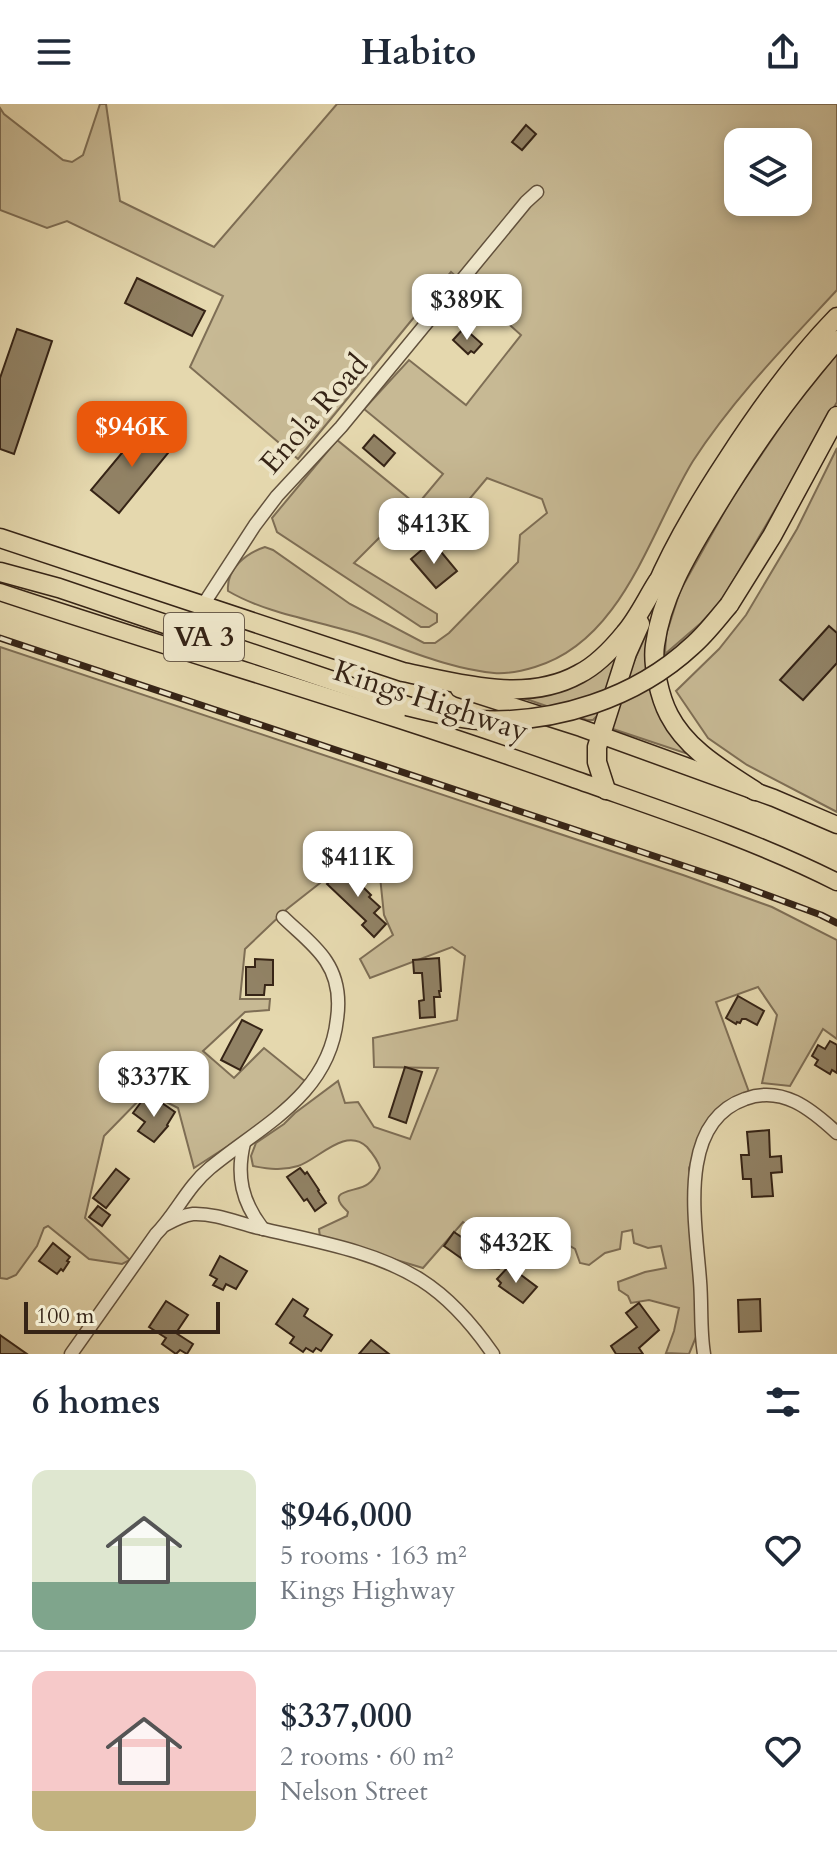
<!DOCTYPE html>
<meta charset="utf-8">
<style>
:root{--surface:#fff;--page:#f2f2f3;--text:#1f2937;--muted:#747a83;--line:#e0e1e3;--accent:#ea580c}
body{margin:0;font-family:Cardo,serif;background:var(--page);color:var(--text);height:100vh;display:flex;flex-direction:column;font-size:30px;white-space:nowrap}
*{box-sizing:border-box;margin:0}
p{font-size:26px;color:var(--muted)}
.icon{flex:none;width:44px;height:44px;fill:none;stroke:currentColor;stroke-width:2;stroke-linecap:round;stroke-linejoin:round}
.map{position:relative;height:1250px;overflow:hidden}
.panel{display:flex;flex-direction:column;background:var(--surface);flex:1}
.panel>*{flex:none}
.controls{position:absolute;left:724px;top:24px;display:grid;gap:16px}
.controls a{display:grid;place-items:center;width:88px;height:88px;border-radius:16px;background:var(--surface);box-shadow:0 4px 12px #0003;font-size:40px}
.scale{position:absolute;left:24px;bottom:20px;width:196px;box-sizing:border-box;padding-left:8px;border:4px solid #362416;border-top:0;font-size:22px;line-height:28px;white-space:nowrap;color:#362416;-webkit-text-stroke:6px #eee6ca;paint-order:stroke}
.price{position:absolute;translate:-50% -68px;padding:0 18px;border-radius:16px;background:#fff;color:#222;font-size:26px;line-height:52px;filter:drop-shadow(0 2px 4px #0008)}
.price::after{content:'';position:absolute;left:50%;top:48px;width:24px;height:18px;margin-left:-12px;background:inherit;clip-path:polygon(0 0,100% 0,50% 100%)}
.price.current{background:var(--accent);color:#fff}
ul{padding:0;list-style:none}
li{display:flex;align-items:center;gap:24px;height:200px;padding:0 32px}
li+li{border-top:2px solid var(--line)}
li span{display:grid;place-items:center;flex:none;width:224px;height:160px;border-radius:16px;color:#555}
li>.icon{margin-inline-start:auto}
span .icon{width:96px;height:96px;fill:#fffc;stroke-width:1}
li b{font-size:34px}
h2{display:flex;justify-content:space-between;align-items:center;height:96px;padding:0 32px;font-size:34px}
header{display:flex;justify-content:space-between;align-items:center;height:104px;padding:0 32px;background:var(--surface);font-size:36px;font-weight:700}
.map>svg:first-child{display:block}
.green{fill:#c7b994;stroke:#7e6e55;stroke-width:2;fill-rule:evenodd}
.building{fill:#918265;stroke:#362416;stroke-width:2}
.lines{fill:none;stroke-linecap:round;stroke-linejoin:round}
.minor-casing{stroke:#62513c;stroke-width:15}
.major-casing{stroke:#362416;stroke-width:19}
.highway-casing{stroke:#362416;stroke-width:21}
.minor{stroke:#eee6ca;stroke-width:12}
.major{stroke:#e5d8ae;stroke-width:16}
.highway{stroke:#e5d8ae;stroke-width:18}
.rail-casing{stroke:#362416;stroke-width:7}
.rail{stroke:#eee6ca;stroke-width:4;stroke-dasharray:12;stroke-linecap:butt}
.highway-bridge-casing{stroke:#362416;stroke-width:21;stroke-linecap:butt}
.highway-bridge{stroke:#e5d8ae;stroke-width:18}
.labels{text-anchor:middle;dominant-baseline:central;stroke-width:8;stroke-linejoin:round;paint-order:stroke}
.shield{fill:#eee6ca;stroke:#6d5e4c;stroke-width:2}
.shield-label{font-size:28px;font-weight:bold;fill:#362416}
.street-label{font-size:30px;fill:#362416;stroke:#eee6ca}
</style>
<header><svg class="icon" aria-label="menu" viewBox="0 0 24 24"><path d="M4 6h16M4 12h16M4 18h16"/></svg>Habito<svg class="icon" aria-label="share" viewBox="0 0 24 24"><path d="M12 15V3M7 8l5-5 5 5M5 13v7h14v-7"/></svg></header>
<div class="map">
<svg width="837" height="1250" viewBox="0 0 837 1250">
<rect width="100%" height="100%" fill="#e5d8ae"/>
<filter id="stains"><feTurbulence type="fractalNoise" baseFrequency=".0025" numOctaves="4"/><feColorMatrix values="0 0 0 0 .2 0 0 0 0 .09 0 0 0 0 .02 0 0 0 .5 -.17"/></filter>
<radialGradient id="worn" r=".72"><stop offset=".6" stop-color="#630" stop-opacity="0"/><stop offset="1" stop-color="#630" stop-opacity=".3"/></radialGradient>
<g class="green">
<path d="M 100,0 L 106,0 L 120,97 L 214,143 L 337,0 L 837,0 L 837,186 C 786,241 734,294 693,357 C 650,427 623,537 535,563 C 522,567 508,570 494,569 C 450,565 408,546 366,532 C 321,517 269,511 228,487 C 226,465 246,449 265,443 L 273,446 L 350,500 L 424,539 L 435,539 L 449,529 L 518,458 L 520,431 L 547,409 L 542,395 L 487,374 L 446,423 L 405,408 L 354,459 L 437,510 L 437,518 L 429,523 L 421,523 L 277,428 L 272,414 L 337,336 L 417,401 L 443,370 L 364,305 L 409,256 L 466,301 L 521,231 L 451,168 L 298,355 L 190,263 L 223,192 L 67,117 L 47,124 L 0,106 L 0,4 L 4,10 L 63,56 L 72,58 L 83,51 ZM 738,38 L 798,38 L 798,98 L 738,98 Z"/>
<polygon points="837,250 837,298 806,353 722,496 701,519 665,550 666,531 680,487 732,394 791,307"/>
<polygon points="837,344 837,708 747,661 708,634 676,587 719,545 746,511 797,425"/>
<polygon points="649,524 653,524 650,535 685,649 610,624 634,557"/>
<path d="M 0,543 L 683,771 L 772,803 L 837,836 L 837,935 L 823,925 L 790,982 L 762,979 L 777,911 L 758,883 L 716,898 L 749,988 L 711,1011 L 689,1064 L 698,1228 L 689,1250 L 666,1249 L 674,1227 L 679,1204 L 649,1196 L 631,1199 L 628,1192 L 619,1186 L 618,1178 L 645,1168 L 666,1164 L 661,1142 L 648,1144 L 634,1139 L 632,1126 L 622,1128 L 620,1145 L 605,1149 L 589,1161 L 580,1159 L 575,1145 L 547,1129 L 539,1145 L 517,1151 L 499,1165 L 487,1164 C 490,1138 485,1133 463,1118 L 423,1164 L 320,1133 L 319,1125 L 347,1112 L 348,1108 C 322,1084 357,1089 368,1080 C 374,1076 377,1070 380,1064 C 378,1056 373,1050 367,1043 C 345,1022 318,1056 298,1062 C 282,1067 269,1065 253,1062 L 251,1052 L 256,1039 L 284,1020 L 295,1009 L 338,977 L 345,999 L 358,998 L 374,1023 L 410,1035 L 438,964 L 374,963 L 373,934 L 457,916 L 465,852 L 452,843 L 370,874 L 360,855 L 393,831 L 384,811 L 379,763 L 362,746 L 287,805 L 245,845 L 240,895 L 270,895 L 269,906 L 245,908 L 203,947 L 234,974 L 264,944 L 306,978 L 262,1020 L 194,1064 L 178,1004 L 147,988 L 104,1032 L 85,1114 L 130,1156 L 122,1160 L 89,1155 L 48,1122 L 44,1124 L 37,1142 L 16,1171 L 7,1175 L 0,1174 Z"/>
<polygon points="617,551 619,552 598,611 593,616 587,616 526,595 541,592"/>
</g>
<g class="building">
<polygon points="526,21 536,30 522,46 512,38"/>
<polygon points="137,174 205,207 192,232 125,199"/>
<polygon points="464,224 482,240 474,249 471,247 468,250 453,236"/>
<polygon points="17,225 52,237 14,350 0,345 0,274"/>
<polygon points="146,320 173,343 119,409 91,386"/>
<polygon points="374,331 395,349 384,362 363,344"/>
<polygon points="437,443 457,467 436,484 411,455 424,444 429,450"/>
<polygon points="829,522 837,529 837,559 803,596 780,576"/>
<polygon points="343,764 352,772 357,767 366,776 361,781 371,791 369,793 380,803 374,809 386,820 374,833 362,821 366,817 327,780"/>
<polygon points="439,854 441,887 439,887 440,893 434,893 435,913 420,914 419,897 424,896 422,869 414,869 413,856"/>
<polygon points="255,855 273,856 273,881 265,881 264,891 246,891 246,863 255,863"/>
<polygon points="738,892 764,907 757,921 746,915 742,915 740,919 737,918 736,920 726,914"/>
<polygon points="242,916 262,926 240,966 221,956"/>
<polygon points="830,937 837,941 837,969 832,966 830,970 815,961 818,956 812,952 818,941 825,945"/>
<polygon points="405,963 422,968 406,1019 389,1013"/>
<polygon points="144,994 156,1002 159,997 175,1008 167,1021 168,1022 154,1038 138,1027 145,1018 133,1009"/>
<polygon points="769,1026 770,1053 781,1052 782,1068 771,1069 773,1092 752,1093 751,1075 743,1075 741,1051 749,1051 747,1028"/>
<polygon points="300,1064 305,1070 307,1068 319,1086 318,1087 326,1099 315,1107 307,1095 304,1097 287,1073"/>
<polygon points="116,1065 129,1075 106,1104 93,1094"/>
<polygon points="98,1102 110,1111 102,1122 89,1113"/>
<polygon points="454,1128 476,1143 465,1157 444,1142"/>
<polygon points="53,1139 70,1153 67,1157 69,1158 63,1167 61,1165 57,1170 39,1157"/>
<polygon points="220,1152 247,1167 236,1185 226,1180 223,1186 213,1181 217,1175 210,1171"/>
<polygon points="509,1162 537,1183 523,1199 499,1182 501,1179 497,1175"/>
<polygon points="293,1195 308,1205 304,1212 332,1231 321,1247 316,1244 313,1248 306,1244 303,1248 290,1239 294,1233 276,1220"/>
<polygon points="760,1195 761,1227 739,1228 738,1196"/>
<polygon points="166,1197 188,1211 176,1229 193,1240 187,1250 180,1246 176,1250 162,1240 166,1234 149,1223"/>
<polygon points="639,1199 659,1226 639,1244 643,1250 616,1250 611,1242 637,1223 626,1209"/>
<polygon points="0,1231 27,1250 0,1250"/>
<polygon points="371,1236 389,1250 359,1250"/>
</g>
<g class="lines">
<defs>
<g id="minor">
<polyline points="203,501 255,421 277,392 341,323 526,98 537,88"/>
<path d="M 244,1039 C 236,1072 242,1098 263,1125"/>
<path d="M 165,1121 C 174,1116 183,1111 193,1110 C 215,1109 238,1119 259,1124 C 313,1137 373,1146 421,1176 C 451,1195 473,1221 493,1250"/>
<path d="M 71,1250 L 156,1130 C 176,1110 187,1083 210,1064 C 262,1021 329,991 337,915 C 340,894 338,875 326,857 C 315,840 297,827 283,813"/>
<path d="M 704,1250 C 700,1226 702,1201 700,1177 C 696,1120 676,1019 745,995 C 782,981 811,1005 837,1029"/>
</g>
<g id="major">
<path d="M 0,488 C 190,551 383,607 571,674 C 661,706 752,735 837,778"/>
<polyline points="459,585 581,624 774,694 837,721"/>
</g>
<g id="highway">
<path d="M 0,434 L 403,568 C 458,579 525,600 579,570 C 597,561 612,545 625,529 C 638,514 647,494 658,477"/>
<polyline points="0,468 59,484 407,602"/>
<path d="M 655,485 C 674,440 700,397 727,356 C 760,305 795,256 837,213"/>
<polyline points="729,501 772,432 837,312"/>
<polyline points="606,686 597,658 597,643 627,549 640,520"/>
<path d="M 755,687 C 723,666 687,646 669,611 C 660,594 652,561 655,541 C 661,495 686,452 710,413 C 749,348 787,293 837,236"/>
</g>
</defs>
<use href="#minor" class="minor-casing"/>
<use href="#major" class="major-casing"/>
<use href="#highway" class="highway-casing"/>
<use href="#minor" class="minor"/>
<use href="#major" class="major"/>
<use href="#highway" class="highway"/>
<defs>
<polyline id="rail" points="0,534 729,777 821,811 837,819"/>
</defs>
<use href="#rail" class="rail-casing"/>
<use href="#rail" class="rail"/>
<defs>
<path id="highway-bridge" d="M 407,602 C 431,608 454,614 479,616 C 555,620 636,594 692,542 C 706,530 717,515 729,501"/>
</defs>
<use href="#highway-bridge" class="highway-bridge-casing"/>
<use href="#highway-bridge" class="highway-bridge"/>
</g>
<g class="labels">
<rect class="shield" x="164" y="509" width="80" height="48" rx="6"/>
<g class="shield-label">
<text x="204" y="533">VA 3</text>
</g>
<g class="street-label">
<text transform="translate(314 310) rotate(-49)">Enola Road</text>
<text transform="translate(431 597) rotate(18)">Kings Highway</text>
</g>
</g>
<rect width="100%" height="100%" filter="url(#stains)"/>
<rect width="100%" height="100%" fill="url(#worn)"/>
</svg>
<div class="controls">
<a><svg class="icon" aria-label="layers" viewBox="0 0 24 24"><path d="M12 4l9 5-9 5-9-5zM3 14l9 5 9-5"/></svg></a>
</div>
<div class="scale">100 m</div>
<b class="price" style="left:467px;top:238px">$389K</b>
<b class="price current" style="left:132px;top:365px">$946K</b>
<b class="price" style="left:434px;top:462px">$413K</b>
<b class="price" style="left:358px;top:795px">$411K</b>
<b class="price" style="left:154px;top:1015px">$337K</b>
<b class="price" style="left:516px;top:1181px">$432K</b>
</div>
<section class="panel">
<h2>6 homes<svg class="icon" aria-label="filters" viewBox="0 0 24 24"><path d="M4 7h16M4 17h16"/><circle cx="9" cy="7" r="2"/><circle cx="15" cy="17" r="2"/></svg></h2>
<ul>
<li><span style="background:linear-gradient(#dfe7d0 70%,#7fa58c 0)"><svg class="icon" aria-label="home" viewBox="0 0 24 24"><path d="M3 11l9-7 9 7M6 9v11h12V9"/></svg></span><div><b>$946,000</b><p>5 rooms · 163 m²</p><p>Kings Highway</p></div><svg class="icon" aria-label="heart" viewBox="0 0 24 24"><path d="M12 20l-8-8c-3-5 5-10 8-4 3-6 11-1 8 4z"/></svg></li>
<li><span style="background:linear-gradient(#f6c9c9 75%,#c2b280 0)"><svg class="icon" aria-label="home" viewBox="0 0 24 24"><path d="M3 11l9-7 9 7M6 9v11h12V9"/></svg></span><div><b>$337,000</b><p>2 rooms · 60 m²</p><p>Nelson Street</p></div><svg class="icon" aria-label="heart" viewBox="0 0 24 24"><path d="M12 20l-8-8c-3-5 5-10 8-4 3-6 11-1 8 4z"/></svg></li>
</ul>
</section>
